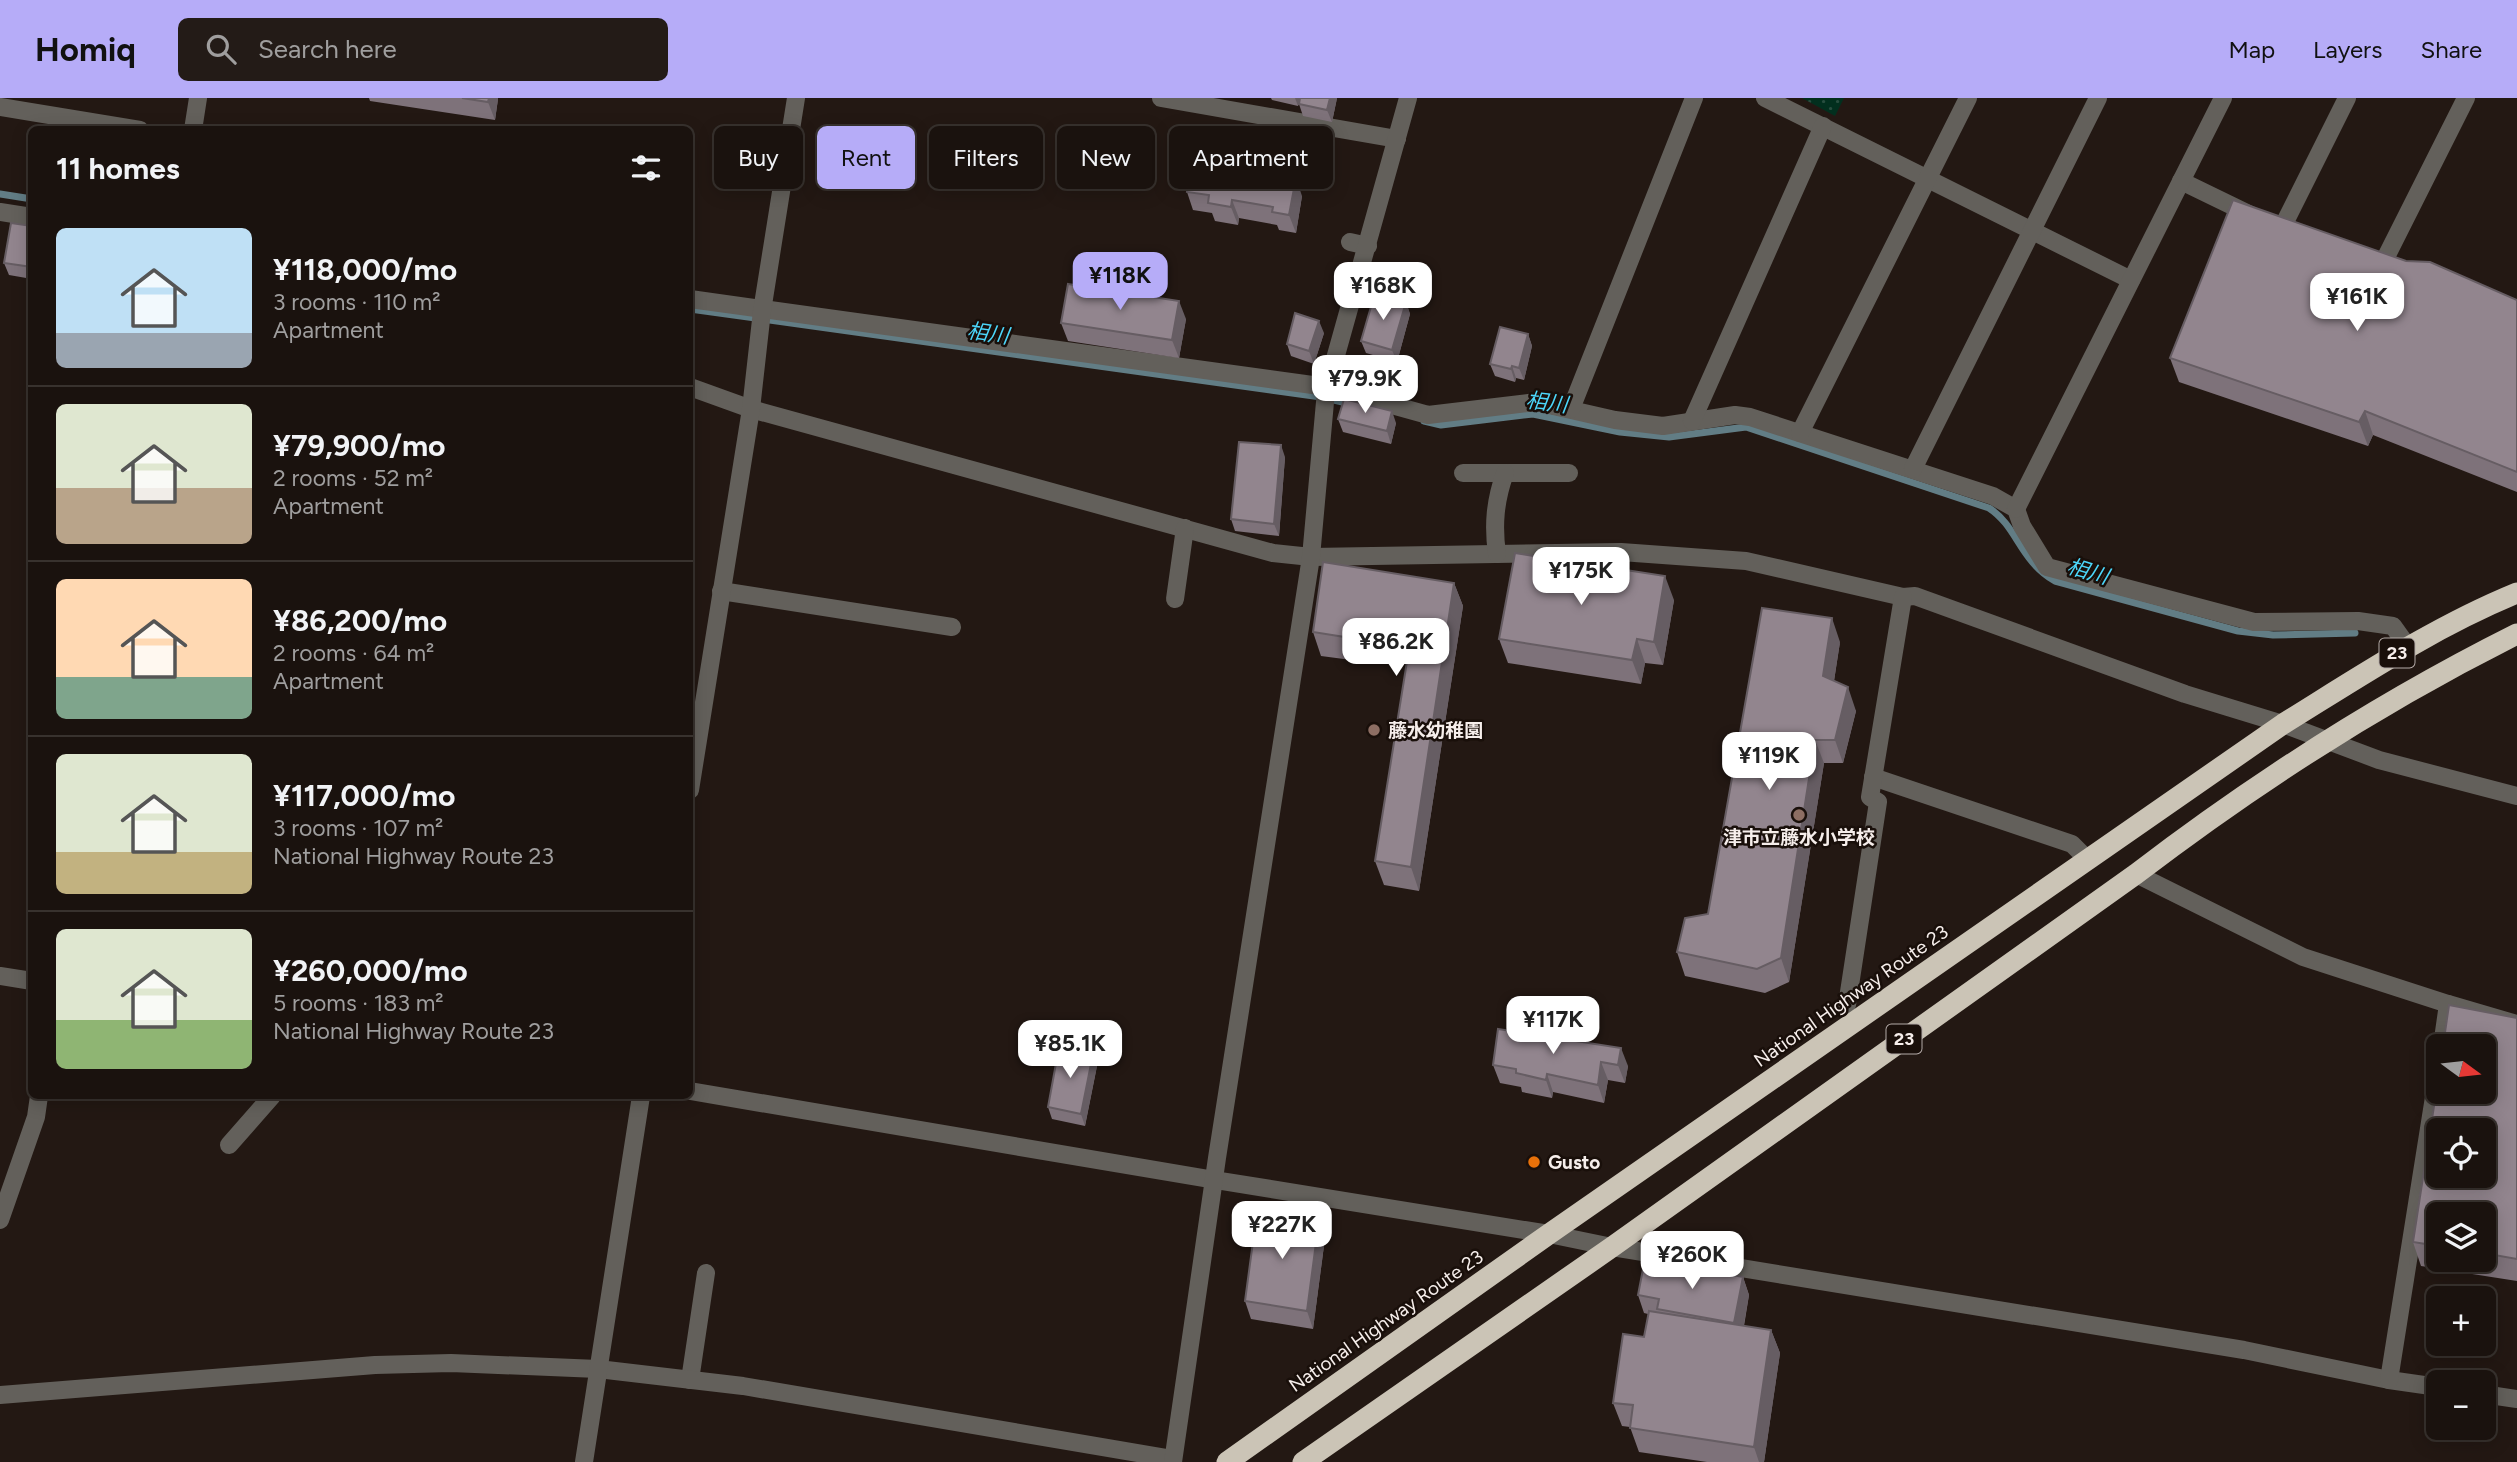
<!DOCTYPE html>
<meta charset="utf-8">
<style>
:root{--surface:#1a120e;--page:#231b17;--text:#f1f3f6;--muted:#9f9e9e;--line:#38322e;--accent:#b6acf8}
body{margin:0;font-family:Figtree,"Noto Sans JP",sans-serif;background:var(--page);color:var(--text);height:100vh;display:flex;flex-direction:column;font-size:26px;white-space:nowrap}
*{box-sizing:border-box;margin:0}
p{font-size:23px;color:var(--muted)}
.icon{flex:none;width:38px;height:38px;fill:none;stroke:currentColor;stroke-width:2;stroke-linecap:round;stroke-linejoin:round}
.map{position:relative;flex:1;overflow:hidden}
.sheet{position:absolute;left:28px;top:28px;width:665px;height:973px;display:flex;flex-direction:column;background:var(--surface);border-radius:10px;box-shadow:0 4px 18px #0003,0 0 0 2px var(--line)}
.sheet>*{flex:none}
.banner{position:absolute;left:714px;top:28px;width:665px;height:63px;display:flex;gap:14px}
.needle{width:46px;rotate:105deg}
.fabs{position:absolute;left:2426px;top:936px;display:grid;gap:14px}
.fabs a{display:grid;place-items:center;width:70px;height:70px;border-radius:10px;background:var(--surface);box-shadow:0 4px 18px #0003,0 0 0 2px var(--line);font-size:35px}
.price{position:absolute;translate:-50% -60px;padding:0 16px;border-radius:14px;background:#fff;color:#222;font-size:23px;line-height:46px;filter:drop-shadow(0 2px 4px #0008)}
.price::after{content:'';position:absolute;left:50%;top:42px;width:21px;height:16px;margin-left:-10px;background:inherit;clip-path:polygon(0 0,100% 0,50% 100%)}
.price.selected{background:var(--accent);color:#111}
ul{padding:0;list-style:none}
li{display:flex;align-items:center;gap:21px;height:175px;padding:0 28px}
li+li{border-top:2px solid var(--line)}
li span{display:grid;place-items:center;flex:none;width:196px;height:140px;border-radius:10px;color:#555}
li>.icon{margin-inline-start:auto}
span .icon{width:84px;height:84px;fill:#fffc;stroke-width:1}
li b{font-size:30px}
h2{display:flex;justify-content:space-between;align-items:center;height:84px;padding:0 28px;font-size:30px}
.chip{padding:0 24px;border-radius:10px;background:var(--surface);box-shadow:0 4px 18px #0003,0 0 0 2px var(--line);font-size:24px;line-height:63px}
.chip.selected{background:var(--accent);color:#111}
header{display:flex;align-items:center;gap:42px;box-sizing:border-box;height:98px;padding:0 35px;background:var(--accent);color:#111}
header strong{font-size:33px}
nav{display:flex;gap:38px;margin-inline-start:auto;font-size:24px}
.search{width:490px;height:63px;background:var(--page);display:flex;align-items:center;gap:18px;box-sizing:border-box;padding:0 24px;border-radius:10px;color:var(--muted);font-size:26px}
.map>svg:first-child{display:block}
.green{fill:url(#green-dots)}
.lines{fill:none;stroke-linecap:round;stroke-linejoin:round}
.stream{stroke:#627d85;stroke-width:7}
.minor{stroke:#63605b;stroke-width:18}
.highway{stroke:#cbc4b6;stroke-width:21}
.wall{fill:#7e727a;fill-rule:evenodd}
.shaded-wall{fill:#665d63}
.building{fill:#92858e;stroke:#665d63;stroke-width:2;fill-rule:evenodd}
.education-dot{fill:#8d6e63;stroke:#190f0a;stroke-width:2.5}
.food-dot{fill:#e8710a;stroke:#190f0a;stroke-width:2.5}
.labels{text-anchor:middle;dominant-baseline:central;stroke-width:5;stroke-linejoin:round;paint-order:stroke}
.shield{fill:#190f0a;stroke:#b4aba8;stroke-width:2}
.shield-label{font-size:18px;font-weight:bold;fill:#f6eeeb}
.poi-label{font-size:19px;font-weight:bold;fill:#f6eeeb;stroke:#190f0a;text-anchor:start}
.street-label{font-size:19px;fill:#f6eeeb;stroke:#190f0a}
.water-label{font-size:21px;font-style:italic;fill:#4cd6fa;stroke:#190f0a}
</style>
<header>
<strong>Homiq</strong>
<div class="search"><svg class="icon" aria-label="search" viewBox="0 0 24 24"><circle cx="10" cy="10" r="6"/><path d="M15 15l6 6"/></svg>Search here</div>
<nav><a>Map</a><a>Layers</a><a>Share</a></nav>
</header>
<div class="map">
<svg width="2517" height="1364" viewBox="0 0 2517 1364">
<defs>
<pattern id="green-dots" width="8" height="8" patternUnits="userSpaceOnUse" patternTransform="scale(1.75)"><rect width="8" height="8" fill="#022f1e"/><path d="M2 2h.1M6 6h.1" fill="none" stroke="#284d3f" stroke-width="1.8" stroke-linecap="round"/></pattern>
</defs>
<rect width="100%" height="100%" fill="#231813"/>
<polygon class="green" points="1802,0 1844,0 1835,18"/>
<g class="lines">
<g class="stream">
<polyline points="0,96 32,101"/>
<polyline points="690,211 1321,299 1351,306"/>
<path d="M 1424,323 L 1441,327 L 1533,316 L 1620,334 L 1669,339 L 1746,329 L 1989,410 C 2018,429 2019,462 2055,483 L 2238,533 L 2273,537 L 2355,535"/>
</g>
<g class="minor">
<polyline points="1161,0 1397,41"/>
<polyline points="1765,0 2131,182"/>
<polyline points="0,9 140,32"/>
<polyline points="193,32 198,0"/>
<polyline points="2181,83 2251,117"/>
<polyline points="0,114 32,119"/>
<polyline points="2282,130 2347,0"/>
<polyline points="1350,144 1368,148"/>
<polyline points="2386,159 2466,0"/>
<polyline points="690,201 1327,289 1428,317 1536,304 1615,322 1663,328 1735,317 1750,319 1993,398 2016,411 2022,428 2047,469 2254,524 2358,523 2393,528 2408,549"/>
<polyline points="690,289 751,311 1273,455 1311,459 1621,454 1746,463 1903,499 1915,498 2185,596 2283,626 2379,662 2517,698"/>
<polyline points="1571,311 1694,0"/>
<polyline points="1692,323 1823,28"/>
<polyline points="1800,335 1968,0"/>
<polyline points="1913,371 2098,0"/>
<polyline points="1463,375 1569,375"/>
<polyline points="2016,411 2223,0"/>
<path d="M 1497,456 C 1493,427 1495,403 1505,375"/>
<polyline points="721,493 952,529"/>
<polyline points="1175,501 1185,430"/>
<polyline points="1873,679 2072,746 2088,762"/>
<polyline points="690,692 751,311 762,213 796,0"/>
<polyline points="2136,776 2303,859 2448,906 2517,926"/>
<polyline points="0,878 32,883"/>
<polyline points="1847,907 1878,704 1870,699 1903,499"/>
<polyline points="2442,948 2448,906"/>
<polyline points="690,993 1215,1082 1549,1136 1612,1149 2244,1252 2389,1282 2438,1289"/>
<polyline points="229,1047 272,998"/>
<polyline points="0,1122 36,1019 39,998"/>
<polyline points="690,1282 706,1175"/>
<polyline points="2389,1282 2438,974"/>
<polyline points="2483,1296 2517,1301"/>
<polyline points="0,1297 375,1267 451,1265 598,1271 743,1288 1173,1361"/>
<polyline points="584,1364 641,998"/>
<polyline points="1173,1364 1217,1060 1311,459 1326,293 1408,0"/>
</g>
<g class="highway">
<path d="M 1227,1364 L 1549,1136 L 2283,626 C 2359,579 2434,529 2517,495"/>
<path d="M 1303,1364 L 1612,1149 L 2136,776 C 2255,685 2383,603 2517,536"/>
</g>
</g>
<g class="wall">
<polygon points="369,0 498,0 498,1 495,22 370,3"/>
<polygon points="1271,0 1300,0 1298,8 1272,2"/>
<polygon points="1337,0 1332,24 1303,18 1299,6"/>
<polygon points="1187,94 1302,98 1296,135 1279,132 1277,127 1239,120 1238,127 1215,123 1212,115 1193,112"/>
<polygon points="32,128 32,181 9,177 4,165"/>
<polygon points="2517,202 2517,394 2373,337 2368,348 2179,284 2170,260"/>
<polygon points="1406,204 1410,216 1397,264 1366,255 1361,243"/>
<polygon points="1186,221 1179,260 1068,243 1061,225"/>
<polygon points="1324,235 1314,266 1291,258 1287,246"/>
<polygon points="1528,236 1532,248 1524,282 1516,280 1515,284 1495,278 1490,266"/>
<polygon points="1338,321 1396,325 1391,346 1343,334"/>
<polygon points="1285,359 1279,438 1235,433 1231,421"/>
<polygon points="1454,485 1463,508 1419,793 1384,787 1375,763 1409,554 1363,547 1359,563 1321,558 1313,534"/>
<polygon points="1674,502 1663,567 1645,565 1641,586 1508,565 1499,541"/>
<polygon points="1840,544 1834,583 1856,613 1843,665 1824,665 1789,884 1765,895 1685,878 1677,854 1708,816"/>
<path d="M 2517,920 L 2517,1183 L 2421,1168 L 2413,1144 ZM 2438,1116 L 2483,1116 L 2483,1162 L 2438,1162 Z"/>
<polygon points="1498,931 1628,968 1625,985 1608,982 1604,1005 1553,994 1552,1000 1522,994 1521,989 1500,985 1493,967"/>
<polygon points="1093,956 1097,968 1085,1028 1052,1021 1048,1009"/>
<polygon points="1319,1122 1325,1140 1313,1231 1251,1221 1245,1203"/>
<polygon points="1659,1169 1743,1179 1749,1197 1744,1228 1771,1232 1780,1255 1764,1364 1707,1364 1639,1354 1630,1329 1622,1328 1613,1305 1644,1239 1648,1216 1644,1215 1638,1197"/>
</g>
<g class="shaded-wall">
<polygon points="489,0 498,0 498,1 495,22 488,4"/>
<polygon points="1295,0 1300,0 1298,8"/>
<polygon points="1330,0 1337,0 1332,24 1327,12"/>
<polygon points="1296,80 1302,98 1296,135 1289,117"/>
<polygon points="1232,102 1239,120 1238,127 1231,109"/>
<polygon points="1179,203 1186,221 1179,260 1172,242"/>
<polygon points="1406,204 1410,216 1397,264 1392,252"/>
<polygon points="1319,223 1324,235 1314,266 1309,253"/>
<polygon points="1528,236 1532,248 1524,282 1519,270"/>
<polygon points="1512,268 1516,280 1515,284 1511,271"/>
<polygon points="1392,313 1396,325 1391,346 1387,333"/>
<polygon points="2365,313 2373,337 2368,348 2359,324"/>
<polygon points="1281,347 1285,359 1279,438 1274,426"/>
<polygon points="1665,478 1674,502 1663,567 1654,544"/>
<polygon points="1454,485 1463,508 1419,793 1411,769"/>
<polygon points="1832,520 1840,544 1831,602 1823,578"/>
<polygon points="1354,523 1363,547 1359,563 1351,540"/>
<polygon points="1637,541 1645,565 1641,586 1632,562"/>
<polygon points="1848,589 1856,613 1843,665 1835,642"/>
<polygon points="1815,642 1824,665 1789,884 1781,860"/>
<polygon points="1621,950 1628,968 1625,985 1618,967"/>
<polygon points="1093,956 1097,968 1085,1028 1081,1016"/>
<polygon points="1601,964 1608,982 1604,1005 1598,987"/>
<polygon points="1547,976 1553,994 1552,1000 1546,982"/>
<polygon points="1319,1122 1325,1140 1313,1231 1307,1213"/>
<polygon points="1743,1179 1749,1197 1741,1243 1734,1225"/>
<polygon points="1771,1232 1780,1255 1764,1364 1759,1364 1754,1349"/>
</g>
<g class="building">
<polygon points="462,0 489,0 488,4"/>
<polygon points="1300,0 1330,0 1327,12 1299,6"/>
<polygon points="1192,62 1296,80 1289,117 1272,114 1273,109 1232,102 1231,109 1208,105 1209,97 1187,94"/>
<polygon points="2233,102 2406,163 2430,164 2517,202 2517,374 2365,313 2359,324 2170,260"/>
<polygon points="11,125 32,128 32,169 4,165"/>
<polygon points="1068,186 1179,203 1172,242 1061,225"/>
<polygon points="1375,195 1406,204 1392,252 1361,243"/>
<polygon points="1295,215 1319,223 1309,253 1287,246"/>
<polygon points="1500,229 1528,236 1519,270 1512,268 1511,271 1490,266"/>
<polygon points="1344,301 1392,313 1387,333 1338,321"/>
<polygon points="1239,344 1281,347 1274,426 1231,421"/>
<polygon points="1515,455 1665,478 1654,544 1637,541 1632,562 1499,541"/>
<polygon points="1323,464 1454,485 1411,769 1375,763 1412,532 1354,523 1351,540 1313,534"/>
<polygon points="1762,510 1832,520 1823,578 1848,589 1835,642 1815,642 1781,860 1757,871 1677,854 1685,820 1708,816"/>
<path d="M 2449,907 L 2517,920 L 2517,1161 L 2483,1155 L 2483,1116 L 2438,1116 L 2438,1148 L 2413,1144 L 2438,982 L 2438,994 L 2483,994 L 2483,948 L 2443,948 ZM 2438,1032 L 2483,1032 L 2483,1078 L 2438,1078 Z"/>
<polygon points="1498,931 1621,950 1618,967 1601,964 1598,987 1547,976 1546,982 1516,975 1516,971 1493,967"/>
<polygon points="1059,949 1093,956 1081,1016 1048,1009"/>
<polygon points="1257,1114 1319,1122 1307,1213 1245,1203"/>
<polygon points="1660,1163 1743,1179 1734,1225 1657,1211 1659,1201 1638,1197 1644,1166 1659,1169"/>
<polygon points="1649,1213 1771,1232 1754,1349 1630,1330 1633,1307 1613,1305 1623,1236 1644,1239"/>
</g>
<g class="education-dot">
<circle cx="1374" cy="632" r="7"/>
<circle cx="1799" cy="717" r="7"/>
</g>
<circle class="food-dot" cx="1534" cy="1064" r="7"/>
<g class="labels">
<g class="shield">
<rect x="2379.5" y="540.5" width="35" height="29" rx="5"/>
<rect x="1886.5" y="926.5" width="35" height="29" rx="5"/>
</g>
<g class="shield-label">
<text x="2397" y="555">23</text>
<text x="1904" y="941">23</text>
</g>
<g class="poi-label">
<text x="1388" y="632">藤水幼稚園</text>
<text x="1799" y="739" text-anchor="middle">津市立藤水小学校</text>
<text x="1548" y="1064">Gusto</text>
</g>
<g class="street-label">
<text transform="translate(1851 898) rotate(-35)">National Highway Route 23</text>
<text transform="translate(1386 1223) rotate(-35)">National Highway Route 23</text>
</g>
<g class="water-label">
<text transform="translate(988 235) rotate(8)">相川</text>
<text transform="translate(1547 304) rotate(7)">相川</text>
<text transform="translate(2088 473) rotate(16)">相川</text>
</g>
</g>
</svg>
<div class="fabs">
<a><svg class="needle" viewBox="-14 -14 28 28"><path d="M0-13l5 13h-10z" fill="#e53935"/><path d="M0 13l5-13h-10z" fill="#9f9e9e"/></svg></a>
<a><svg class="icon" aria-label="locate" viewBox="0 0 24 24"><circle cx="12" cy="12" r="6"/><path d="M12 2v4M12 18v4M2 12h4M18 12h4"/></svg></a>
<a><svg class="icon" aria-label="layers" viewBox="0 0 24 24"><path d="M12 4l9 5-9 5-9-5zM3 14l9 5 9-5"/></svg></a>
<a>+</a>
<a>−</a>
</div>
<b class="price selected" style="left:1120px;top:214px">¥118K</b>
<b class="price" style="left:1383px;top:224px">¥168K</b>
<b class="price" style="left:2357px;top:235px">¥161K</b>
<b class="price" style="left:1365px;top:317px">¥79.9K</b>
<b class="price" style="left:1581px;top:509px">¥175K</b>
<b class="price" style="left:1396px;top:580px">¥86.2K</b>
<b class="price" style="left:1769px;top:694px">¥119K</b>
<b class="price" style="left:1553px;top:958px">¥117K</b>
<b class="price" style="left:1070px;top:982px">¥85.1K</b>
<b class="price" style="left:1282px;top:1163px">¥227K</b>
<b class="price" style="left:1692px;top:1193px">¥260K</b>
<div class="banner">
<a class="chip">Buy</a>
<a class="chip selected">Rent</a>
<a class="chip">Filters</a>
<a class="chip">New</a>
<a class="chip">Apartment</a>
</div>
<section class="sheet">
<h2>11 homes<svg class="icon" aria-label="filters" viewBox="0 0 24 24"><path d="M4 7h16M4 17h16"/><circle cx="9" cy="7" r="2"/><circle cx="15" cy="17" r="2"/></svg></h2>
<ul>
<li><span style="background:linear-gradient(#bfe0f5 75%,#9aa5b1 0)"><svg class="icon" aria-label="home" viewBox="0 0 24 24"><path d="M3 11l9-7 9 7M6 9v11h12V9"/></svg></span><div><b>¥118,000/mo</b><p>3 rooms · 110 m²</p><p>Apartment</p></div></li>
<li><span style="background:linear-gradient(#dfe7d0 60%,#b9a48a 0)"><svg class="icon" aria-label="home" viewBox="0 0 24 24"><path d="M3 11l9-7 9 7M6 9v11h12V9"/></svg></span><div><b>¥79,900/mo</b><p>2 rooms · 52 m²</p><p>Apartment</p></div></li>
<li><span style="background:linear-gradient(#ffd9b3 70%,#7fa58c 0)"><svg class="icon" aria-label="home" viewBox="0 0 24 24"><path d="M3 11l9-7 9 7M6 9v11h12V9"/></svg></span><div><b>¥86,200/mo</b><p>2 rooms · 64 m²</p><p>Apartment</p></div></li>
<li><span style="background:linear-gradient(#dfe7d0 70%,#c2b280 0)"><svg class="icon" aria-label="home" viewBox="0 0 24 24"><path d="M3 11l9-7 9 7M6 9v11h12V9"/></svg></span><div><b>¥117,000/mo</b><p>3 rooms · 107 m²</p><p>National Highway Route 23</p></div></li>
<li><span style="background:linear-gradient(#dfe7d0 65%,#8fb573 0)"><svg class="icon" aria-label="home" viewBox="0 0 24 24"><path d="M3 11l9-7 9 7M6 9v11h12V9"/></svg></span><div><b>¥260,000/mo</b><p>5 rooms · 183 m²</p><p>National Highway Route 23</p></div></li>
</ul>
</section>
</div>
